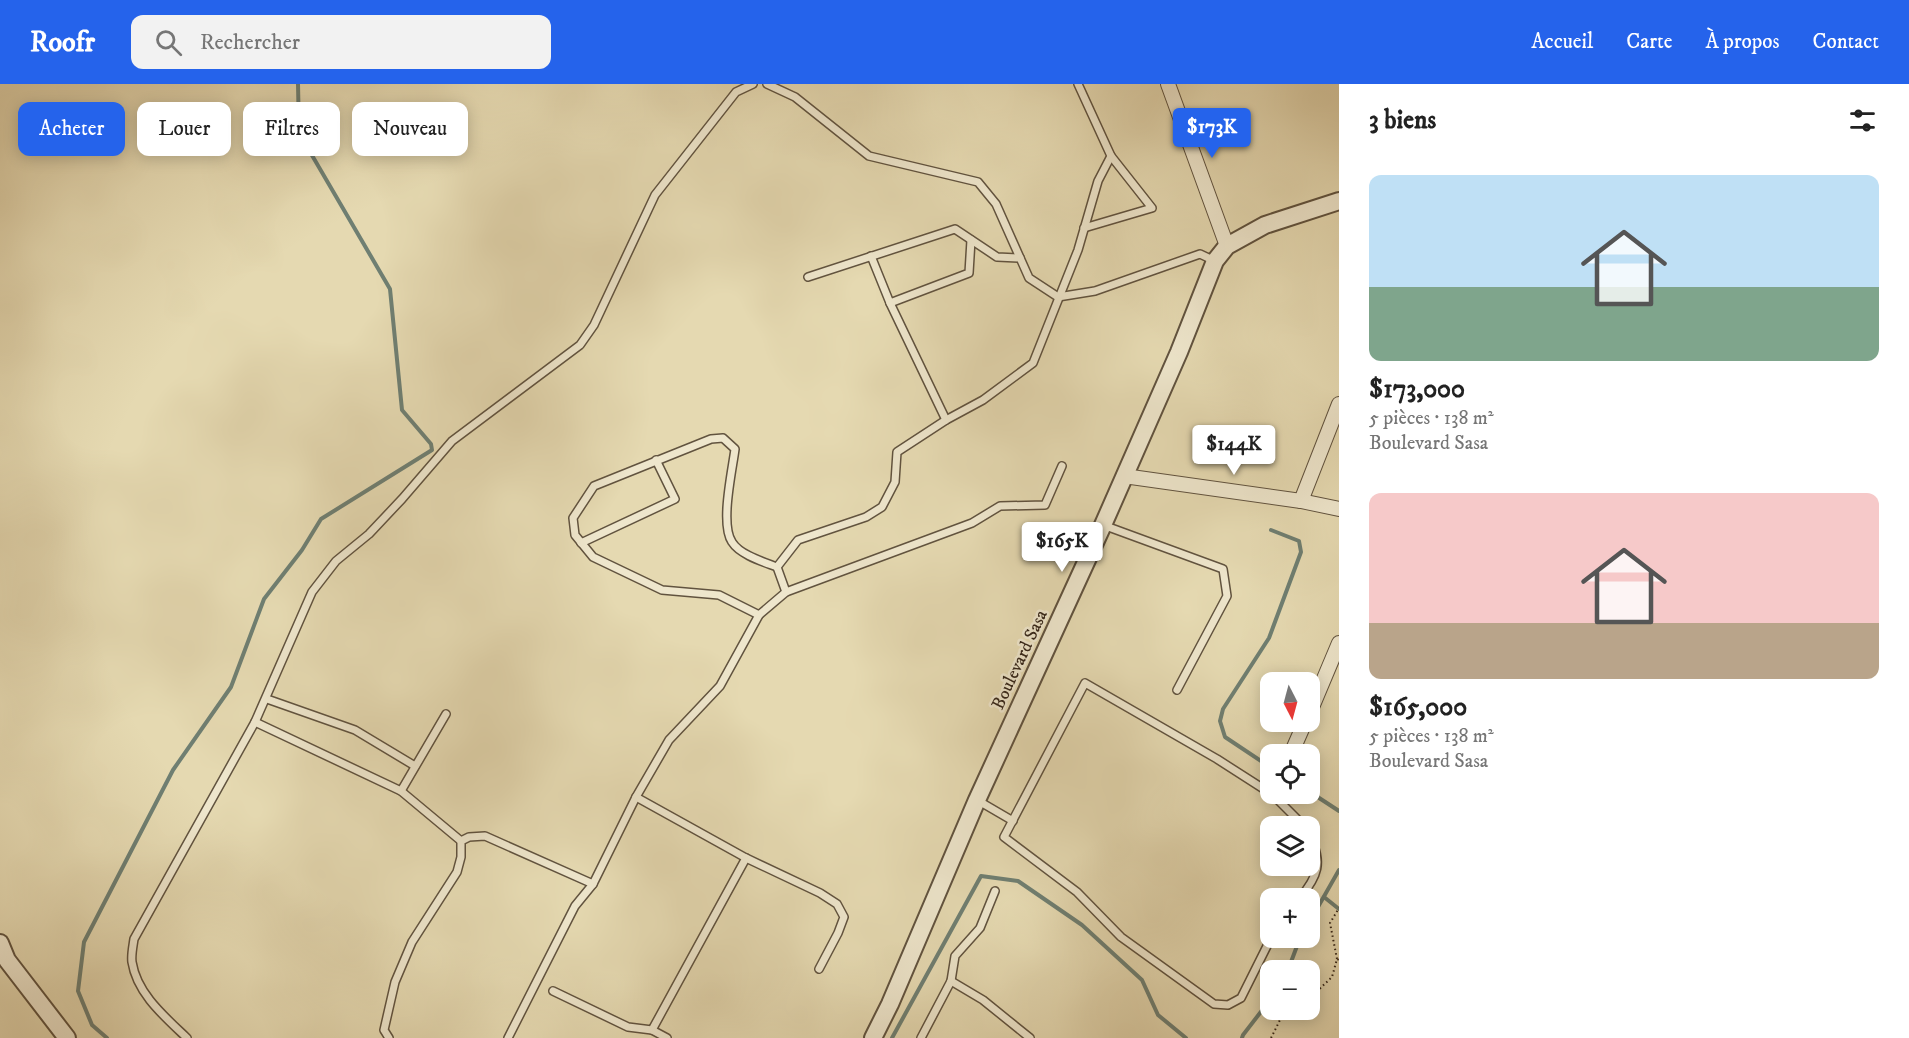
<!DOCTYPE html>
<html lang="fr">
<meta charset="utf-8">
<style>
:root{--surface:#fff;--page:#f2f2f2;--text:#222;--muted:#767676;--accent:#2563eb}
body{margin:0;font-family:"IM FELL DW Pica",serif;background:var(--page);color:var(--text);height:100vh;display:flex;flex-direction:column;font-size:22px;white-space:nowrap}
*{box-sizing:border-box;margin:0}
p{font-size:20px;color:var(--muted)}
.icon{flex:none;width:33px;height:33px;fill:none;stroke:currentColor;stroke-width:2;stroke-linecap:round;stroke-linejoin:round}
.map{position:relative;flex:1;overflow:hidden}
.drawer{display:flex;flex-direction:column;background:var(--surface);width:570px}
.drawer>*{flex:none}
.top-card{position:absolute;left:18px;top:18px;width:570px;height:54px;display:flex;gap:12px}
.needle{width:39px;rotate:174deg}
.fabs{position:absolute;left:1260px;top:588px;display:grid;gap:12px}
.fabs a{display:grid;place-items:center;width:60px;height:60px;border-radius:12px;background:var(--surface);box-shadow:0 3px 15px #0003;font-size:30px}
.price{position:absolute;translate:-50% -51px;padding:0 14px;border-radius:6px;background:#fff;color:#222;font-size:20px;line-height:39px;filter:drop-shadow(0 2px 3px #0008)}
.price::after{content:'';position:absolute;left:50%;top:36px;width:18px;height:14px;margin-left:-9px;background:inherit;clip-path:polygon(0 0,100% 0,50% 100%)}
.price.on{background:var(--accent);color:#fff}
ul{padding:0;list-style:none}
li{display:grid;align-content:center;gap:12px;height:318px;padding:0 30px}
li span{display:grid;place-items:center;height:186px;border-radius:12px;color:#555}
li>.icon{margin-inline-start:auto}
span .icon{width:108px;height:108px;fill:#fffc;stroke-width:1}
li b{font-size:26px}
h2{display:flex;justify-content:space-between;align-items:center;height:72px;padding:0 30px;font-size:26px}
.tag{padding:0 21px;border-radius:12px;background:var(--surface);box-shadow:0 3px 15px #0003;font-size:21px;line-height:54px}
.tag.on{background:var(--accent);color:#fff}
header{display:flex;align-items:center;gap:36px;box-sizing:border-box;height:84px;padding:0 30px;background:var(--accent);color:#fff}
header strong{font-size:28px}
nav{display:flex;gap:33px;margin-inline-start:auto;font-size:21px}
.search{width:420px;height:54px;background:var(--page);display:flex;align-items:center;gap:15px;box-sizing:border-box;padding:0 21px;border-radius:12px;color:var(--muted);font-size:22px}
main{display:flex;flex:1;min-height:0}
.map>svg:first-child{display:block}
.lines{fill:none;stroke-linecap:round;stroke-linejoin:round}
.stream{stroke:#6f7f72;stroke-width:4}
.service-casing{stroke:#61533f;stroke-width:10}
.minor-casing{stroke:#61533f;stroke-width:16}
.tertiary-casing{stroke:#61533f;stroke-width:20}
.path{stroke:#352619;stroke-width:2;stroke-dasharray:1.5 3;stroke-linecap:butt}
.service{stroke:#eee6cc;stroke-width:7}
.minor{stroke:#eee6cc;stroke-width:14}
.tertiary{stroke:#eee6cc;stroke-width:16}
.labels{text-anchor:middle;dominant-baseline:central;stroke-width:5;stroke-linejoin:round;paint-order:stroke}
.street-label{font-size:18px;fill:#352619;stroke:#eee6cc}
</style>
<header>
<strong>Roofr</strong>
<div class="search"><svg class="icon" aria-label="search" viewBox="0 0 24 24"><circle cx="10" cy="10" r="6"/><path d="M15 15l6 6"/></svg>Rechercher</div>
<nav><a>Accueil</a><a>Carte</a><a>À propos</a><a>Contact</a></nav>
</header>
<main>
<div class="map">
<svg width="1339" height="954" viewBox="0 0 1339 954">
<rect width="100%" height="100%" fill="#e5d9b1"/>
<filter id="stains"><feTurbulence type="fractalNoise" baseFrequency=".00333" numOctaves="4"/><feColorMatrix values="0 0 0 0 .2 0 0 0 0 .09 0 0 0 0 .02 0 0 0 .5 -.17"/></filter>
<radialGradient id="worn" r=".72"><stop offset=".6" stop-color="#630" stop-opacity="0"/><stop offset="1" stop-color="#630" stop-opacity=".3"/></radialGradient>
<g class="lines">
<g class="stream">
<polyline points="1270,683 1225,653 1220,637 1223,625 1269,554 1301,468 1299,457 1271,446"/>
<polyline points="1310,708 1339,727"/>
<polyline points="1324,813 1339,825"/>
<polyline points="1310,837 1339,786"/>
<polyline points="1288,886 1300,854"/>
<polyline points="107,954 92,941 78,907 84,858 173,686 231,603 264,515 302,466 321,435 432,366 431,360 402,326 390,205 299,49 298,0"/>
<polyline points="892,954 981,792 1018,797 1082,841 1142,896 1158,931 1186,954"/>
<polyline points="1242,954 1243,951 1270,916"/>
</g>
<defs>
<g id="service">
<polyline points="767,0 795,13 869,72 978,98 996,120 1029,194 1058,213 1095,207 1200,170 1215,177"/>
<polyline points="1084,144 1152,124 1111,72"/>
<polyline points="871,172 890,219 946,336"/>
<polyline points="808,193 955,145 997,173 1020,174"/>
<polyline points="890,219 969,189 971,156"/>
<polyline points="1103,441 1223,485 1227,512 1177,606"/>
<polyline points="581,459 675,415 656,376"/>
<polyline points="786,508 777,483 798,456 866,433 882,423 895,398 897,368 946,336 983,316 1033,279 1078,166 1098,97 1111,72 1078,0"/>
<path d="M 759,531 L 719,511 L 662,506 L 593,473 L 575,451 L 573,434 L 594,402 L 711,355 L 723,354 L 735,365 C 732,388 720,440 732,458 C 740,471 764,478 777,483"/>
<polyline points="267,615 355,646 415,682"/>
<polyline points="255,638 401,707 461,757"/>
<polyline points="401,707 446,630"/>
<polyline points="1270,709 1217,675 1085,599 1004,753 1077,808 1121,853 1214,920 1228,921 1241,914 1271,854"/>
<polyline points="1272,710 1304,742"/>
<polyline points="636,713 746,774 820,809 837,820 844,833 838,849 819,885"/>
<polyline points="977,716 1013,737"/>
<path d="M 1300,814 C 1318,792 1323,779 1310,752"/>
<polyline points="951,897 983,916 1030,954"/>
<polyline points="553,907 628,943 652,946 746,774"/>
<polyline points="652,946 667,954"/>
<path d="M 187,954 C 165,933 137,910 132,878 C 131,871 133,862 134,855 L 255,638 L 312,508 L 336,477 L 369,450 L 402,415 L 452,357 L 580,261 L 594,241 L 655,111 L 736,8 L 753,0"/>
<polyline points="389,954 384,946 395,898 412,858 457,788 461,773 461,757 469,753 485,752 593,800"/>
<polyline points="508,954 575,822 593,800 636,713 669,656 720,602 759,531 786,508 972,439 1000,422 1045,421 1062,382"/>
<polyline points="921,954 951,897 955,872 980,844 995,807"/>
</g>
<g id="minor">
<polyline points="1168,0 1227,162"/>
<polyline points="1124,392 1301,417 1339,425"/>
<polyline points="1301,417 1339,320"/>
<polyline points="1310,628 1339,559"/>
<polyline points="1291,670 1305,638"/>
</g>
<g id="tertiary">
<polyline points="0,859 7,876 67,954"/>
<polyline points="873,954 890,920 977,716 1103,441 1179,268 1215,177 1227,162 1265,141 1339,117"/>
</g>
</defs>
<use href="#service" class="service-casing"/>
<use href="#minor" class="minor-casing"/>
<use href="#tertiary" class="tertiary-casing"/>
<g class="path">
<polyline points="1337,875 1330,839 1339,824"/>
<polyline points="1310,914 1332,893 1337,875 1339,876"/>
<polyline points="1271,954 1281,934 1296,926"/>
</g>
<use href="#service" class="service"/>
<use href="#minor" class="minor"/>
<use href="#tertiary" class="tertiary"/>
</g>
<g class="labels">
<g class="street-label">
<text transform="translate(1020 576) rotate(-65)">Boulevard Sasa</text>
</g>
</g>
<rect width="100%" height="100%" filter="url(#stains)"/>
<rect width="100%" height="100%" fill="url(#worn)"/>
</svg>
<div class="fabs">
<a><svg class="needle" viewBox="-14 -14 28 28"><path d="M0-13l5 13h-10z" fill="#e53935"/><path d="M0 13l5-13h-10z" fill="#767676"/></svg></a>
<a><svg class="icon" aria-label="locate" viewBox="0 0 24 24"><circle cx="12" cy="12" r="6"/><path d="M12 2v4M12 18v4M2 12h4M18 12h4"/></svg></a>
<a><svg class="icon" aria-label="layers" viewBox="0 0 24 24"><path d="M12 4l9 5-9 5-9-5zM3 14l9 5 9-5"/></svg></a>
<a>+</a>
<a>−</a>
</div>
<b class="price on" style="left:1212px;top:75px">$173K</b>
<b class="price" style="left:1234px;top:392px">$144K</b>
<b class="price" style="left:1062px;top:489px">$165K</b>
<div class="top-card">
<a class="tag on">Acheter</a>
<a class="tag">Louer</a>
<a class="tag">Filtres</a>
<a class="tag">Nouveau</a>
</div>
</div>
<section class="drawer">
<h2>3 biens<svg class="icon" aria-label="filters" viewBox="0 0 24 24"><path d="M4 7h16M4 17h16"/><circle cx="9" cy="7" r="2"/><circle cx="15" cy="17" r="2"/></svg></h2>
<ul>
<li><span style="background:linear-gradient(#bfe0f5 60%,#7fa58c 0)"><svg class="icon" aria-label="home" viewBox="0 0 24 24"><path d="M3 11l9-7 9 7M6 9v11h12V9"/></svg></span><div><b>$173,000</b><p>5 pièces · 138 m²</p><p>Boulevard Sasa</p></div></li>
<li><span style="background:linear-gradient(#f6c9c9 70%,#b9a48a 0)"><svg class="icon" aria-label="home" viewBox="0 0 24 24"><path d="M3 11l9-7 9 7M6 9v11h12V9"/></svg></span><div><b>$165,000</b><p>5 pièces · 138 m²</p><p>Boulevard Sasa</p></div></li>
</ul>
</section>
</main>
